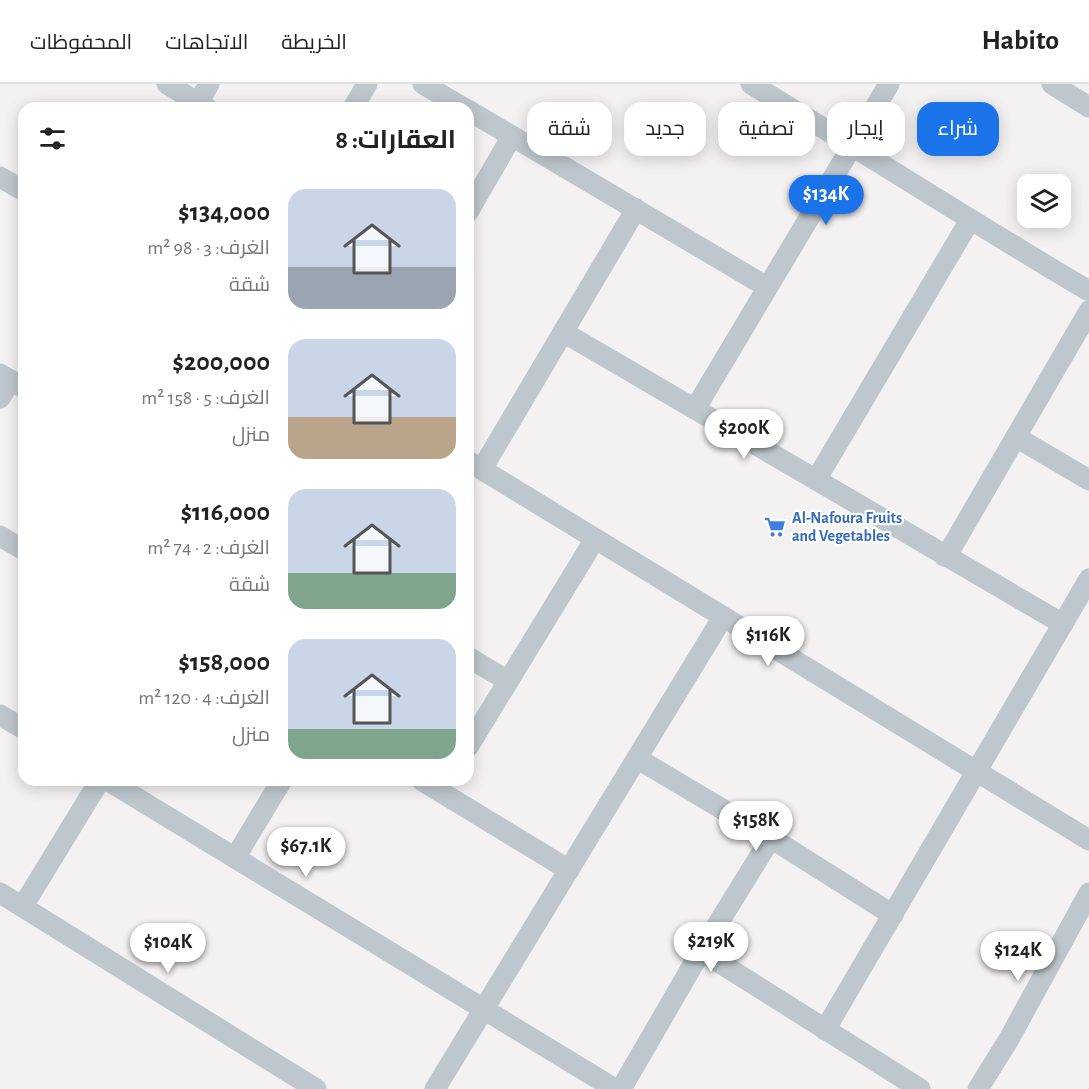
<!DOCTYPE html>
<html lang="ar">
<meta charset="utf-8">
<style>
:root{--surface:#fff;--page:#f2f2f2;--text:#222;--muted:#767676;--line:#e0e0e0;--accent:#1a73e8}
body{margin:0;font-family:"Alegreya Sans",Cairo,sans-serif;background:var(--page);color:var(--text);direction:rtl;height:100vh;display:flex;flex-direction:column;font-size:22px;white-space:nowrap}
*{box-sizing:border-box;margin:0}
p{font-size:20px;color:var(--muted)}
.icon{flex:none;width:33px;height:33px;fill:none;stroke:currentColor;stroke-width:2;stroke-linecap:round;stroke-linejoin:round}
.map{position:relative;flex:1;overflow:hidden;direction:ltr}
.panel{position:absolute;left:18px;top:18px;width:456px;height:684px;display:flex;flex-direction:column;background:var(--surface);border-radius:18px;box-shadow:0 3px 15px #0003;direction:rtl}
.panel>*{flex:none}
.hud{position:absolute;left:492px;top:18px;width:507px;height:54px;direction:rtl;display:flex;gap:12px}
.controls{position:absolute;left:1017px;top:90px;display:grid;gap:12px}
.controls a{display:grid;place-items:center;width:54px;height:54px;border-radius:12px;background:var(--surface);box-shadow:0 3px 15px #0003;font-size:30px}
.price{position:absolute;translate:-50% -51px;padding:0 14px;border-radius:21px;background:#fff;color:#222;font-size:20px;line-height:39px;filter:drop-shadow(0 2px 3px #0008)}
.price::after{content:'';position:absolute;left:50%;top:36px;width:18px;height:14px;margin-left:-9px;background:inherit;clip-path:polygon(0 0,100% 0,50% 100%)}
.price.on{background:var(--accent);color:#fff}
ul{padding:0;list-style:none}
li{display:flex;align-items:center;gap:18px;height:150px;padding:0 18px}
li span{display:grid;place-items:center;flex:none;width:168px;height:120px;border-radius:18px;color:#555}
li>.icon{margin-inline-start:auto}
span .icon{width:72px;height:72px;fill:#fffc;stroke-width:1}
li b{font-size:26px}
h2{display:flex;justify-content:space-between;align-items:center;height:72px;padding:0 18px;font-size:26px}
.tag{padding:0 21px;border-radius:18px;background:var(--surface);box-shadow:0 3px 15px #0003;font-size:21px;line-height:54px}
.tag.on{background:var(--accent);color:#fff}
header{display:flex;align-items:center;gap:36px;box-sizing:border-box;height:84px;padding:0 30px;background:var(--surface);border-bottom:2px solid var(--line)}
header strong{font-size:28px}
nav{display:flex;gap:33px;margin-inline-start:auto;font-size:21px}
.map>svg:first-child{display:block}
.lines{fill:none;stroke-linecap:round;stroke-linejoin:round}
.minor{stroke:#bec7cd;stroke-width:21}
.labels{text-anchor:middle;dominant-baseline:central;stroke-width:4.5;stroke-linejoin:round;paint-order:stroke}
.shop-label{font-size:16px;font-weight:bold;fill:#366cbe;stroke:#fff;text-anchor:start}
</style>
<header>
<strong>Habito</strong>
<nav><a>الخريطة</a><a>الاتجاهات</a><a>المحفوظات</a></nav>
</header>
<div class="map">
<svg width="1089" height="1005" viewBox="0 0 1089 1005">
<rect width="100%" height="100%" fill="#f4f1f2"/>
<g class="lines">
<g class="minor">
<polyline points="167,0 207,24"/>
<polyline points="423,0 464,24"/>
<path d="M 751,0 C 864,68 975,140 1089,207"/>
<polyline points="1052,0 1089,23"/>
<polyline points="198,19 209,0"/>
<polyline points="353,24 367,0"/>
<polyline points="468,26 767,203"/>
<polyline points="0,93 24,107"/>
<polyline points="468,128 512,52"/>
<polyline points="563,248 1063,540"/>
<polyline points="0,290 24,304"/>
<polyline points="0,314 11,296"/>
<polyline points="695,325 889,0"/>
<polyline points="1016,353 1089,396"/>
<polyline points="468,377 1089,756"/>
<polyline points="482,385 636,125"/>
<polyline points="816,396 970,136"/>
<polyline points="0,452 24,466"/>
<polyline points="944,472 949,468 1089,227"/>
<polyline points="468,573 508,597"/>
<polyline points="0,631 24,645"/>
<polyline points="468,663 595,455"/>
<polyline points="638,675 771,754 893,831"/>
<polyline points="107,696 615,1005"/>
<polyline points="421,696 569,786"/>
<polyline points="235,774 282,696"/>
<polyline points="0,809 316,1005"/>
<polyline points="23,822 100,696"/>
<polyline points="701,867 920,1005"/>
<polyline points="825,946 1089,495"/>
<polyline points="435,1005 723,533"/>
<polyline points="621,1005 701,867 771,754"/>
<polyline points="978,1005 1009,955 1089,809"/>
</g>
</g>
<defs>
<symbol id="supermarket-bare" viewBox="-9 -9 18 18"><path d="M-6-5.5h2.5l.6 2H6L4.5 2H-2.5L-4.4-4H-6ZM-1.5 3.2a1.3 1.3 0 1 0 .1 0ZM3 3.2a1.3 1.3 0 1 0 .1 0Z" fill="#3f7fe0" stroke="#fff" stroke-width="2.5" paint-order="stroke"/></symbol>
</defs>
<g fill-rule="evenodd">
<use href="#supermarket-bare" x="760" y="428" width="30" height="30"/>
</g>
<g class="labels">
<g class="shop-label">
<text x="792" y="434">Al-Nafoura Fruits<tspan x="792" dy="18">and Vegetables</tspan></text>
</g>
</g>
</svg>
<div class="controls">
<a><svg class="icon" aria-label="layers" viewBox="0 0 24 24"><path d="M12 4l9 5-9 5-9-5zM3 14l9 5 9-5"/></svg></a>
</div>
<b class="price on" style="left:826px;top:142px">$134K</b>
<b class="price" style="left:744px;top:376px">$200K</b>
<b class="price" style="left:768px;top:583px">$116K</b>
<b class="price" style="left:756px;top:768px">$158K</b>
<b class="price" style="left:306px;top:794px">$67.1K</b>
<b class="price" style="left:711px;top:889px">$219K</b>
<b class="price" style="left:168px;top:890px">$104K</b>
<b class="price" style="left:1018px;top:898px">$124K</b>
<div class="hud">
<a class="tag on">شراء</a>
<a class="tag">إيجار</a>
<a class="tag">تصفية</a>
<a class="tag">جديد</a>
<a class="tag">شقة</a>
</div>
<section class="panel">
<h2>العقارات: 8<svg class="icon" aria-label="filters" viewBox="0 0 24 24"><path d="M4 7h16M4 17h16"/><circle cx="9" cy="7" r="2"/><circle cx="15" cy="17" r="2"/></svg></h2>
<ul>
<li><span style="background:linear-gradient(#c9d6e8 65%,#9aa5b1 0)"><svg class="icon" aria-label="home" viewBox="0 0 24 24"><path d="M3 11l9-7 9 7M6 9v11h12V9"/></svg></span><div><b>$134,000</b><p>الغرف: 3 · 98 m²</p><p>شقة</p></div></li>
<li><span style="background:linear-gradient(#c9d6e8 65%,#b9a48a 0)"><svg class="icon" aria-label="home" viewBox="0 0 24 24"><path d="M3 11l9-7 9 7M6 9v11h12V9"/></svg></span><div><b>$200,000</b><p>الغرف: 5 · 158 m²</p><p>منزل</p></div></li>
<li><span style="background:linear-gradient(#c9d6e8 70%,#7fa58c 0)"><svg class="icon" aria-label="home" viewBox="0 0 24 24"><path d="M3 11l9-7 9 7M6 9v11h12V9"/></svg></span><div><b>$116,000</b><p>الغرف: 2 · 74 m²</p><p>شقة</p></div></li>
<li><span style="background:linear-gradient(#c9d6e8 75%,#7fa58c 0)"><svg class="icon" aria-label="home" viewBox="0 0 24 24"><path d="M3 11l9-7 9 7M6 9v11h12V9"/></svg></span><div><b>$158,000</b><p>الغرف: 4 · 120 m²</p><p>منزل</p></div></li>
</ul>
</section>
</div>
